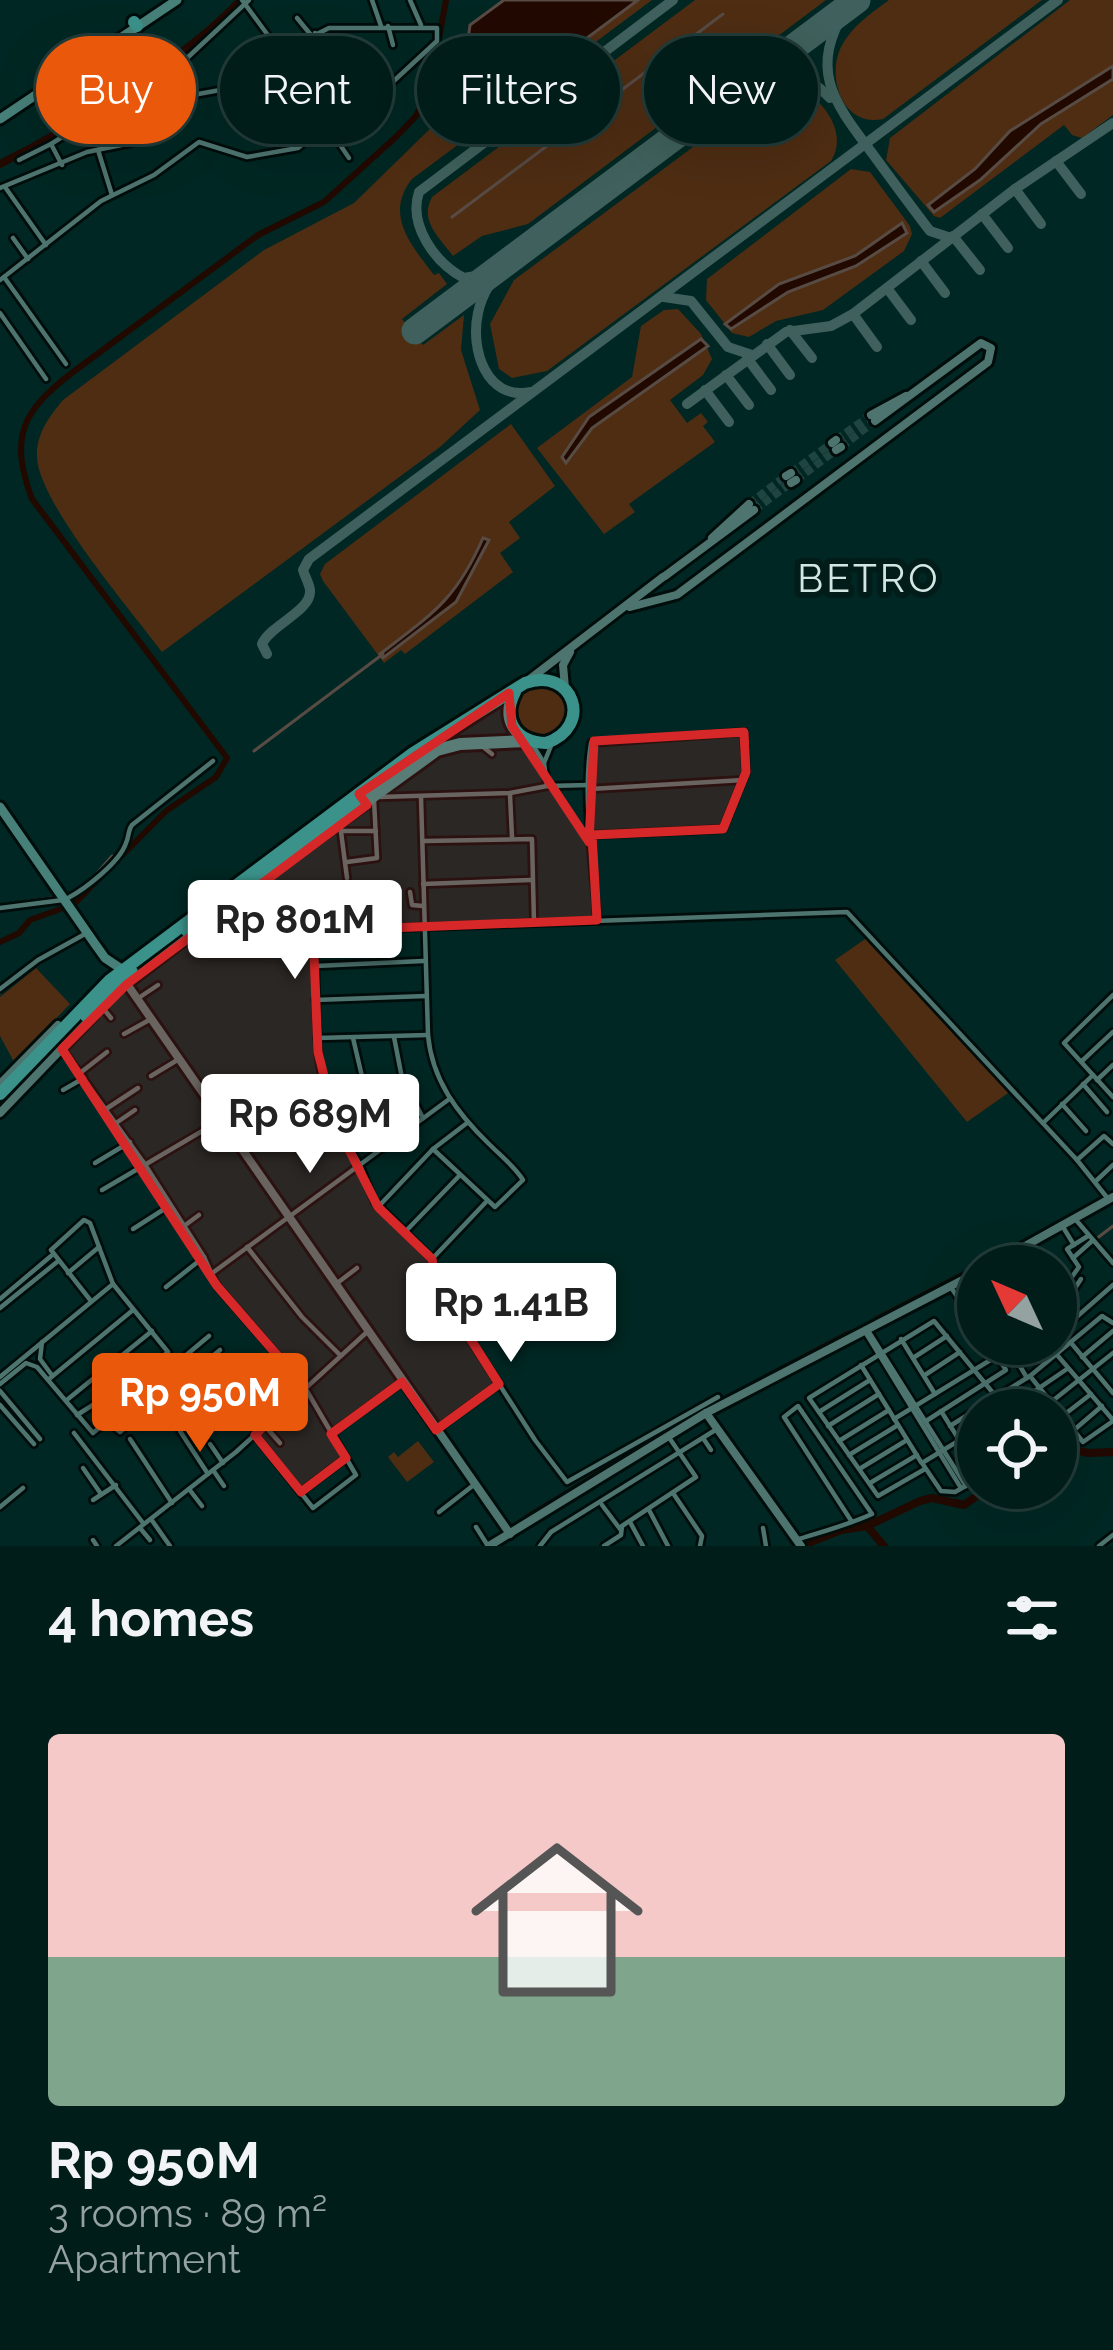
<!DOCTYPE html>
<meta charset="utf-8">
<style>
:root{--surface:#001d1a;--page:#0e2a27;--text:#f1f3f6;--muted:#95a2a2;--line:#223b39;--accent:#ea580c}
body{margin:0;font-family:Raleway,sans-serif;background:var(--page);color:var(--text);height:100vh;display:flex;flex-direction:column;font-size:45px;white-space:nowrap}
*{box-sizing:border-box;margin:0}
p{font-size:39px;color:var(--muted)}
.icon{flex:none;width:66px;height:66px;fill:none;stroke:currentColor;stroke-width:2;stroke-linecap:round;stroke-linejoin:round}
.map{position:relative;height:1546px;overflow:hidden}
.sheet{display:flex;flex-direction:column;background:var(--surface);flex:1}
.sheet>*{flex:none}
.guide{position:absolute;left:36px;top:36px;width:1041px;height:108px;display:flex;gap:24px}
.needle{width:78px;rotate:314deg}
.buttons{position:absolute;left:957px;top:1245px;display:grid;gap:24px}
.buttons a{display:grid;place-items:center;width:120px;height:120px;border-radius:50%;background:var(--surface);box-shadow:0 12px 48px #0002,0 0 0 3px var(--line);font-size:60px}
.price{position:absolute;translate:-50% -102px;padding:0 27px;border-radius:12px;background:#fff;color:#222;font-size:39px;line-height:78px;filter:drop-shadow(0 3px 6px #0008)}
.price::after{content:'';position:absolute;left:50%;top:72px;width:36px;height:27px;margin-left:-18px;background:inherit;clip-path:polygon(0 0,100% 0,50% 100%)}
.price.active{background:var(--accent);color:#fff}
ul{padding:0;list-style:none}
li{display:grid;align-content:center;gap:24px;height:636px;padding:0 48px}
li span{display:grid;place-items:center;height:372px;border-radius:12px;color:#555}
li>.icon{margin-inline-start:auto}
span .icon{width:216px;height:216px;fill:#fffc;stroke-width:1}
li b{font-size:51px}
h2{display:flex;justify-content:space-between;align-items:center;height:144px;padding:0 48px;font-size:51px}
.chip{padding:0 42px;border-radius:54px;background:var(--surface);box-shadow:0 12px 48px #0002,0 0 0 3px var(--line);font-size:42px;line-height:108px}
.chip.active{background:var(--accent);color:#fff}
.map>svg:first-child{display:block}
.green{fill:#4e2d13}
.water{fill:#220900;stroke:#574b44;stroke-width:3}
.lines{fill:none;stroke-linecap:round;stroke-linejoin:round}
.stream{stroke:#574b44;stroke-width:3}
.canal{stroke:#220900;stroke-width:6}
.river{stroke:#220900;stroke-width:8}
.taxiway{stroke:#3f605c;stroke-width:10}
.runway{stroke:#3f605c;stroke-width:27}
.tertiary-tunnel{stroke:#204440;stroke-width:8;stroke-dasharray:8 4;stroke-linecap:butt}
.minor-casing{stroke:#000d0b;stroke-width:10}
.tertiary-casing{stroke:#000d0b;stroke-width:14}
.secondary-casing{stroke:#000d0b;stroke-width:15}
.trunk-casing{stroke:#000d0b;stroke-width:18}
.minor{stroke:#4e746f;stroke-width:4.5}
.tertiary{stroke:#4e746f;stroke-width:8}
.secondary{stroke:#477f79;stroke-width:9}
.trunk{stroke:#3b928a;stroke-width:12}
.marked{fill:#d62828;fill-opacity:0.2;stroke:#d62828;stroke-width:9;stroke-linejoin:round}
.labels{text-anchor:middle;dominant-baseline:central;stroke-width:12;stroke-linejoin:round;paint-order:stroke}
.quarter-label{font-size:39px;letter-spacing:3px;fill:#d2e6e3;stroke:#011c19}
</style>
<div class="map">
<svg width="1113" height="1546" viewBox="0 0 1113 1546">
<rect width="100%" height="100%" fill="#002723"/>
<g class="green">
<path d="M 638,0 L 652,0 L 412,179 C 384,215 411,245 434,275 L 439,273 L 447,284 L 402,319 L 423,345 L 464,315 L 461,350 L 480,410 L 440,447 L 162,652 C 132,612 38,502 37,457 C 36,434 49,417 63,400 L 264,250 L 354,203 L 438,121 L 456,53 L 466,54 L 464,69 L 494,108 Z"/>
<path d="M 695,0 L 826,0 L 528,224 L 482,236 L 453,256 C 439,237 419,221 432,197 Z"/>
<path d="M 889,0 L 1042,0 L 883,119 C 843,128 826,78 841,47 C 852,26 870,14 889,0 Z"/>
<polygon points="1070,0 1113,0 1113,115 1082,138 1072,135 1064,125 940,218 934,216 886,160 890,138"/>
<path d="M 790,85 C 820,93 850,132 831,161 L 547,371 L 512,378 L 499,369 L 490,324 L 514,280 L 767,92 Z"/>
<polygon points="851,169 870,172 910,226 912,234 904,251 823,310 776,321 749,337 732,333 706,300 707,279"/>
<polygon points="678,309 701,334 712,359 703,375 670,400 687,423 701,413 708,422 703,426 715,442 629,504 635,512 604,534 537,448 632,377 641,326 664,310"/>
<polygon points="511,424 555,486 509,522 520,538 500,553 513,572 405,654 401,650 384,663 323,581 320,574 325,564"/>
<circle cx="541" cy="711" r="27"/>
<polygon points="868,937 1011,1091 967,1122 835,960"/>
<polygon points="36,968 70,1004 14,1062 0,1036 0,997"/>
<polygon points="418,1441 434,1462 407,1482 388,1457 394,1452 398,1457"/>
</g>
<g class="water">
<polygon points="504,0 638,0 493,108 464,69 470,25"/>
<polygon points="1113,66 1113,79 1041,124 980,180 934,212 928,205 975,169 1010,131"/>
<polygon points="902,223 907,233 856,266 788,292 731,329 725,324 779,284 855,256"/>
<polygon points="701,339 708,346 592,428 566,463 562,457 589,417"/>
<path d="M 483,538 L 489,540 L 456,602 L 383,658 L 380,654 C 432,614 456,600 483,538 Z"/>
</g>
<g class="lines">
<g class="stream">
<polyline points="575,100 585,113"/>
<polyline points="452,217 723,14"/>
<polyline points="254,751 383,654"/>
<polyline points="92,879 112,856 120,859"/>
<polyline points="74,904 87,925"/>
<polyline points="0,905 58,897"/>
<polyline points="0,993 37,964 85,938"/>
<polyline points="1096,1239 1113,1226"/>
</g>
<path class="canal" d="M 0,942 L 19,933 L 30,920 L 74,904 L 166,811 L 216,777 L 227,758 L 32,499 C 9,437 22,411 73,372 L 258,235 L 324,202 L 397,136 L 416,116 L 430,89 L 446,0"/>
<g class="river">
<path d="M 0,164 C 73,128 186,59 241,0"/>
<polyline points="877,1320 978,1268"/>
<polyline points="750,1387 848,1335"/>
<polyline points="1056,1446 1088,1453 1113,1452"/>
<polyline points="528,1518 643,1448"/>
<polyline points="867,1526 884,1546"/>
<polyline points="801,1546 841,1530 867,1526 920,1501 932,1498 964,1505 988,1488"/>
</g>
<g class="taxiway">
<path d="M 847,7 C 808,70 833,101 872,153 C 891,179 910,205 930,231 L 951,238"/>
<path d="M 753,78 C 784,64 808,75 830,98"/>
<polyline points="1056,161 1081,194"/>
<polyline points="1015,189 1041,224"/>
<polyline points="982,214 1008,248"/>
<polyline points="953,236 980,270"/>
<polyline points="921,261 945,293"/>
<path d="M 506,263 C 493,278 482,293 478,313 C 470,349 486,401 531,392"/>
<path d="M 493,273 L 464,278 C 435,263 408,225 419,192 L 673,0"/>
<polyline points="887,288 911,320"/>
<polyline points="664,297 691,301 728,347 752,355"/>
<polyline points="853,314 877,347"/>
<polyline points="790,330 812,358"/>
<polyline points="767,344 790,375"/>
<polyline points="747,358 771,390"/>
<polyline points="726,375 749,405"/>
<polyline points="705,390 729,422"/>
<polyline points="687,404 786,332 831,326 853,314 1015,189 1113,123"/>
<path d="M 267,654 L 262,644 C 270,625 312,611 310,590 C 309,583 305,577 303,570 L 309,559 L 1058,0"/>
</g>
<polyline class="runway" points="415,331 857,0"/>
<g class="tertiary-tunnel">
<polyline points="836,440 871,415"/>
<polyline points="841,447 875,421"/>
<polyline points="791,473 832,443"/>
<polyline points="796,480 836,450"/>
<polyline points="749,504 786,476"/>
<polyline points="754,510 791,483"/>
</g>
<defs>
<g id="minor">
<polyline points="242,0 331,121"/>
<polyline points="372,0 381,26"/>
<polyline points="410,0 421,25"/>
<polyline points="297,18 311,35"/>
<polyline points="388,26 393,45"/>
<polyline points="315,33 326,54"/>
<polyline points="121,100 141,135"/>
<polyline points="326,124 349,158"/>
<polyline points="98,150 112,195"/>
<polyline points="19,160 51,144"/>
<polyline points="62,165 51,144 185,60 249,0"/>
<polyline points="5,187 46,245"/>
<polyline points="0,188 87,152 131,143 141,135 165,100 248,85 276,66 297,44 329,28 437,28 437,41 384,90 331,121 298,148 247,157 199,142 154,175 101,201 0,280"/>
<polyline points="13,238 28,259"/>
<polyline points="4,277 66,364"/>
<polyline points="0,313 46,379"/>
<polyline points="482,746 492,754"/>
<polyline points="534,747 544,763 547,786"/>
<polyline points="544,763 553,741"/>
<polyline points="590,789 743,780"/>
<polyline points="510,795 512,837"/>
<polyline points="380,797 510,793 547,786 589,785"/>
<path d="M 421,797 L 428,1035 C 432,1080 457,1113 489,1144 C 501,1156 515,1167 523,1180 L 495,1207 L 433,1149"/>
<polyline points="340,824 347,878"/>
<polyline points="342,831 376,831"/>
<path d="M 592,835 L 723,829 L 746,772 L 744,732 L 591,743 C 582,799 594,864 597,920"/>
<polyline points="424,841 532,839 534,923"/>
<polyline points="347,862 377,858 374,800"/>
<polyline points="423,884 531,880"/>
<polyline points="410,892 412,905 423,906"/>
<path d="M 68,898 C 85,889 120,862 126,843 C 129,837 128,830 132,825 L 213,761"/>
<polyline points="0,908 63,900"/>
<polyline points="315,966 423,961"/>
<polyline points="0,989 38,960 85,934"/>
<polyline points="1113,995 1064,1043 1113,1097"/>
<polyline points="137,999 158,985"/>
<polyline points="315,1000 426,996"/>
<polyline points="102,1007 111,1018"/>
<polyline points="124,1034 151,1019"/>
<polyline points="394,1037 402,1078 423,1118"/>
<polyline points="317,1038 428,1035"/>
<polyline points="353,1038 368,1102 390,1142"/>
<polyline points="62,1049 144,1163 204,1257 217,1286 304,1386 356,1475 313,1508 255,1435"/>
<polyline points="1082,1061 1113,1032"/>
<polyline points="80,1073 107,1052"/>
<polyline points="151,1076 179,1059"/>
<polyline points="1097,1080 1113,1065"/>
<polyline points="1083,1084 1107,1112"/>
<polyline points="63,1090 84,1078"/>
<polyline points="1062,1104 1086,1131"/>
<polyline points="106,1109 138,1088"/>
<polyline points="116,1123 135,1110"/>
<polyline points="1043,1123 1093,1075"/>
<polyline points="1077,1160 1104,1136 1113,1144"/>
<polyline points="95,1163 130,1142"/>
<polyline points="1096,1181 1113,1165"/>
<polyline points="102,1190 221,1120"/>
<polyline points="378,1207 433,1149 467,1123"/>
<polyline points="1076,1220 1113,1263"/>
<polyline points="184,1226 199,1215"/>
<polyline points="1063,1227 1074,1245"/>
<polyline points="133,1229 169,1206"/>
<polyline points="405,1232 459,1176"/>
<polyline points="247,1247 302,1317 339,1354"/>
<polyline points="1017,1251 1025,1266"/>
<polyline points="1073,1258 1067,1249 1088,1236"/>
<polyline points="432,1259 486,1202"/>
<polyline points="68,1273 99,1247"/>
<polyline points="211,1274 448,1100"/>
<polyline points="969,1278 978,1294"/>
<polyline points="336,1284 357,1268"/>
<polyline points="950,1286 978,1327"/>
<polyline points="166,1287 204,1257"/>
<polyline points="0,1299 51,1256"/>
<polyline points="1056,1299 1079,1267 1073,1258 1092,1241"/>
<polyline points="0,1308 57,1262"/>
<polyline points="1056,1317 1081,1279"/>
<polyline points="1113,1323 1102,1316 1030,1376 1083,1442 1113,1421"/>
<polyline points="964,1326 960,1317 968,1312"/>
<polyline points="867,1329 966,1486"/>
<polyline points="864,1330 961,1488"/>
<polyline points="1056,1335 1113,1285"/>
<polyline points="901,1339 935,1394"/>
<polyline points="42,1342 40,1359 51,1374"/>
<polyline points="1007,1344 1027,1378"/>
<polyline points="1072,1344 1113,1393"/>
<polyline points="167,1354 217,1414"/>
<polyline points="1058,1356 1113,1420"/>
<polyline points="1082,1357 1113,1331"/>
<polyline points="913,1358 947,1336"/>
<polyline points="861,1365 921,1462"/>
<polyline points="925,1375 960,1352"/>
<polyline points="0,1377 113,1284"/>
<polyline points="49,1379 133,1310"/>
<polyline points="0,1384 26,1363 37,1367 93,1433 209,1336"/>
<polyline points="0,1391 40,1439"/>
<polyline points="718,1397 567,1482 535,1440 449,1306 435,1281 432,1259 374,1201 360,1165 336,1124 324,1090 318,1052 314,931 847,912 1077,1160 1109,1200"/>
<polyline points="68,1399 152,1331"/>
<polyline points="265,1403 276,1415"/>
<polyline points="0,1405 34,1444"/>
<polyline points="252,1406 268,1423"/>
<polyline points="181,1409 219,1376"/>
<polyline points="1007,1410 1067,1369"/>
<polyline points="1041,1410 1113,1353"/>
<polyline points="941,1411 978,1470"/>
<polyline points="819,1412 870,1380"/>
<polyline points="77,1415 145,1372 168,1352 113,1284 90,1223 84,1220 51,1250 91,1301"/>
<polyline points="894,1419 997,1356"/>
<polyline points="203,1420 227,1400"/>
<polyline points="926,1421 1006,1370 989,1344"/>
<polyline points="1056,1421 1091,1394"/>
<polyline points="109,1423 120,1432 220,1350"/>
<polyline points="265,1426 280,1443"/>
<polyline points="828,1426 879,1394"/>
<polyline points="950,1426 1030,1376"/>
<polyline points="978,1429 922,1463 941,1491 955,1492 978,1479"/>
<polyline points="436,1430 499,1384"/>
<polyline points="1074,1430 1102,1406"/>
<polyline points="180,1431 208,1474"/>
<polyline points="74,1433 143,1523"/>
<polyline points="331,1434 402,1382"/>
<polyline points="703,1438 711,1450"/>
<polyline points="130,1439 172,1503"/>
<polyline points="839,1441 889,1410"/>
<polyline points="210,1444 223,1463"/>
<polyline points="849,1455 898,1425"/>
<polyline points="83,1468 101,1494"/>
<polyline points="861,1468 907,1440"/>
<polyline points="925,1469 878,1496 809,1398 934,1321 1007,1410"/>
<polyline points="213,1470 224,1486"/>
<polyline points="870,1483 917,1455"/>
<polyline points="189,1489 202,1506"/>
<polyline points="301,1492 346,1458"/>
<polyline points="673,1493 702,1536 700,1546"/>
<polyline points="93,1500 116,1485"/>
<polyline points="602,1505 620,1529"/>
<polyline points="0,1507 23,1488"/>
<polyline points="649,1510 668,1546"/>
<polyline points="439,1512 475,1484"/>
<polyline points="151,1519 170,1546"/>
<polyline points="630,1522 643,1546"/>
<polyline points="476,1527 488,1546"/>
<polyline points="140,1528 150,1540"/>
<polyline points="763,1528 766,1546"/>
<polyline points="93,1540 97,1546"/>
<path d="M 796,1540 C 821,1532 848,1525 872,1514 L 798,1406 L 784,1417 L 852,1522"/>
<polyline points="116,1546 236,1452 367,1332"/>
<polyline points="540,1546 551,1532 717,1429"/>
<polyline points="604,1546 621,1535 622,1526 696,1477 668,1436"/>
<polyline points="1099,1546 1113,1535"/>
</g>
<g id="tertiary">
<polyline points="871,415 906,396"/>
<polyline points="832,443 836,440"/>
<polyline points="836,450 841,447"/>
<polyline points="786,476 791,473"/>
<polyline points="791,483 796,480"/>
<polyline points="712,538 749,504"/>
<polyline points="665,576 754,510"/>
<polyline points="678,594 988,362 991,348 981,343 875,421"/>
<polyline points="630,607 676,595"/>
<polyline points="526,682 663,577"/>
<polyline points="565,688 563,665 570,652"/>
<polyline points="127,984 510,1534"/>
<polyline points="127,984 196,931"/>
<polyline points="0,1084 58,1025"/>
<polyline points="0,1113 94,1015"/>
<polyline points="989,1266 1113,1197"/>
<polyline points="706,1413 801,1546"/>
<polyline points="489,1546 706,1413 978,1272"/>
</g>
<g id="secondary">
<polyline points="0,119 177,0"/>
<polyline points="0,807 95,944 105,958 123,970"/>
</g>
<g id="trunk">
<polyline points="134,22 137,26"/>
<polyline points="187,931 437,750 460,744 527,741"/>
<polyline points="86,1016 132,972"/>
<path d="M 0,1094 L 110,980 L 413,753 L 525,683 C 574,666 594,727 546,743 C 515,742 501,719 515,692"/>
</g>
</defs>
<use href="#minor" class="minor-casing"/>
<use href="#tertiary" class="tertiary-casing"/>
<use href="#secondary" class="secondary-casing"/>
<use href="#trunk" class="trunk-casing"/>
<use href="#minor" class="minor"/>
<use href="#tertiary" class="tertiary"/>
<use href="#secondary" class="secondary"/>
<use href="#trunk" class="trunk"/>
</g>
<path class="marked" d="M 509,693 L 512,726 L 589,842 L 594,741 L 744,732 L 746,772 L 723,829 L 592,835 L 597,920 L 313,931 L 318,1052 L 336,1124 L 378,1207 L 432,1259 L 437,1286 L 499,1384 L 436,1430 L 402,1382 L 331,1434 L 346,1458 L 301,1492 L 255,1435 L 304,1386 L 217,1286 L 62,1049 L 127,984 L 367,805 L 359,794 Z"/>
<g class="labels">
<g class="quarter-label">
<text x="869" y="578">BETRO</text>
</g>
</g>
</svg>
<div class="buttons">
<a><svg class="needle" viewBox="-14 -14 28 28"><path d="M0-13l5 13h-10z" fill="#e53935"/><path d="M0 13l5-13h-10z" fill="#95a2a2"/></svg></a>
<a><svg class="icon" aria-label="locate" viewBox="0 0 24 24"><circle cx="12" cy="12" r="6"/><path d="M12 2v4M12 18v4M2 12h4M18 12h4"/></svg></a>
</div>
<b class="price" style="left:295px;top:982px">Rp 801M</b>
<b class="price" style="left:310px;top:1176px">Rp 689M</b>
<b class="price" style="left:511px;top:1365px">Rp 1.41B</b>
<b class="price active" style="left:200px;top:1455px">Rp 950M</b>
<div class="guide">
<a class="chip active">Buy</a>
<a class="chip">Rent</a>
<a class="chip">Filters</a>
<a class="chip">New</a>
</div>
</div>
<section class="sheet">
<h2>4 homes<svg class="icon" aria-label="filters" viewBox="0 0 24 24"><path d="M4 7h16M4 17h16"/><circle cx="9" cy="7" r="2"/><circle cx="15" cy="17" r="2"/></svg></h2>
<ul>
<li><span style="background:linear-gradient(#f6c9c9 60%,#7fa58c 0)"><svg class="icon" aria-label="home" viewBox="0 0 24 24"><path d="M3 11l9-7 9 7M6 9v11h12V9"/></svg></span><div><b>Rp 950M</b><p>3 rooms · 89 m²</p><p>Apartment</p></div></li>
</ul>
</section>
